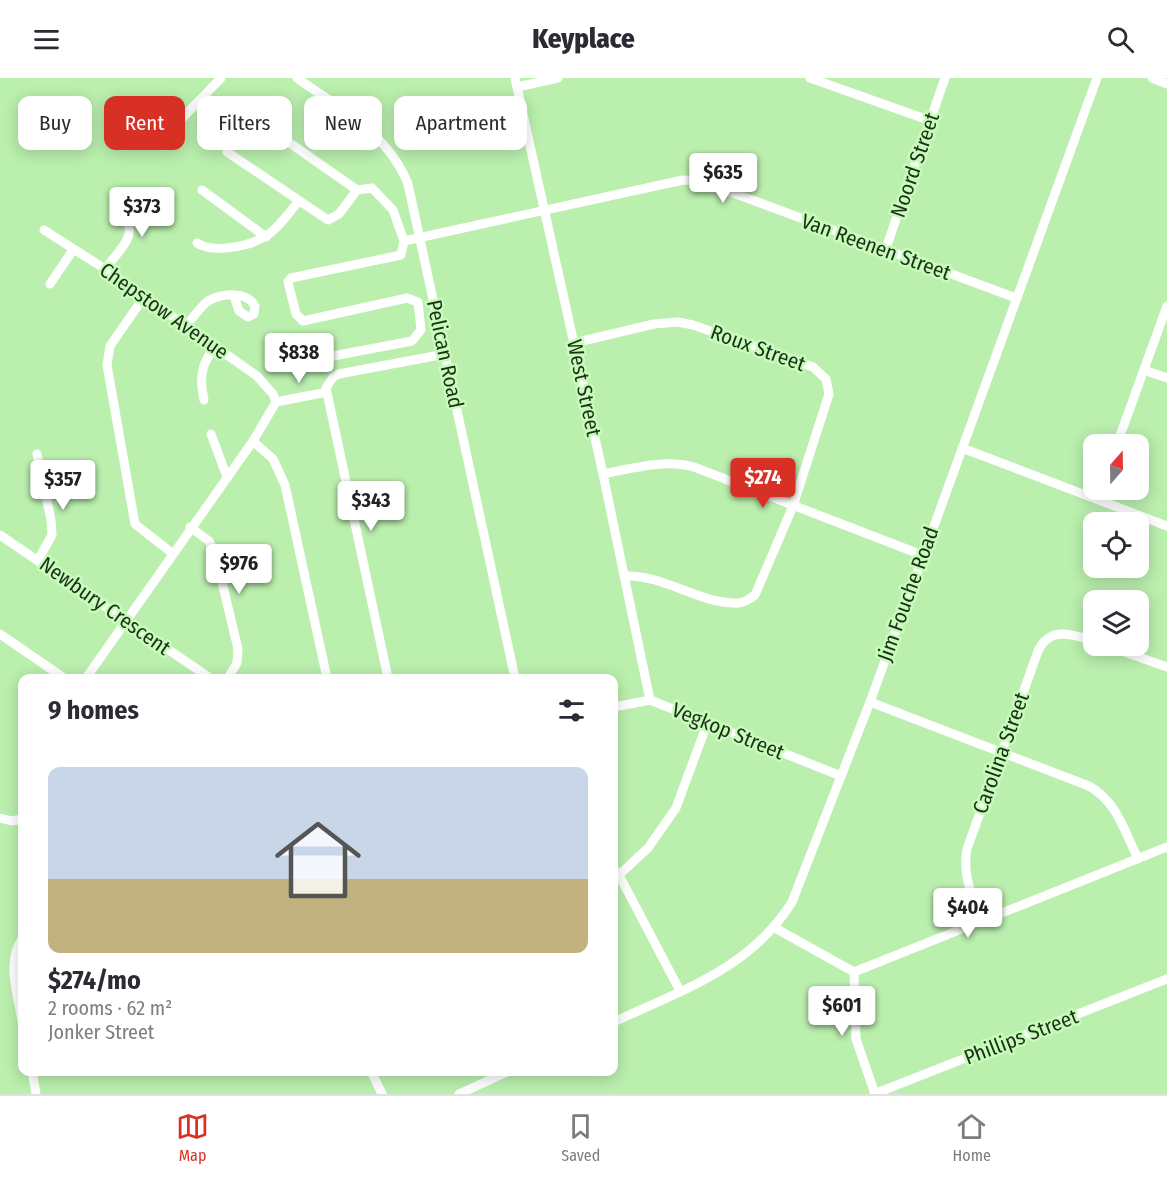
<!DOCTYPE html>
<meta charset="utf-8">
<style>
:root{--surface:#fff;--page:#f7f7f7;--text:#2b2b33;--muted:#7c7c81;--line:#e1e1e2;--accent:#d93025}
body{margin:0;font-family:"Fira Sans Condensed",sans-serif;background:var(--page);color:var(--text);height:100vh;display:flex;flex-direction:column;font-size:22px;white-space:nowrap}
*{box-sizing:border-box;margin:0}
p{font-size:20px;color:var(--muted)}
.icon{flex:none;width:33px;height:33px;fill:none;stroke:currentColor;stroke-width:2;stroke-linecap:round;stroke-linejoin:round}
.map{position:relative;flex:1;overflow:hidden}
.details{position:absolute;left:18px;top:596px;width:600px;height:402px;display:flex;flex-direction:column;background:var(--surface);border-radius:12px;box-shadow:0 3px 15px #0003}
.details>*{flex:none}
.guide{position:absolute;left:18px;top:18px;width:600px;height:54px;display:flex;gap:12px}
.needle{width:39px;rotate:20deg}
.buttons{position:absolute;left:1083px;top:356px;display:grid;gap:12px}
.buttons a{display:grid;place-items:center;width:66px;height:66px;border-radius:12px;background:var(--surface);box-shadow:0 3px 15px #0003;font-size:30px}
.price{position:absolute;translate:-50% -51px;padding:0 14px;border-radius:6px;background:#fff;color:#222;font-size:20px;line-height:39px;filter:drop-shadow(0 2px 3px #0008)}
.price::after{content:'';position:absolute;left:50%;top:36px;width:18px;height:14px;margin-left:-9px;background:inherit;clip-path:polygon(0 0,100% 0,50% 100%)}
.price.selected{background:var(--accent);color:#fff}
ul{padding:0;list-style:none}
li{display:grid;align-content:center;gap:12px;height:318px;padding:0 30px}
li span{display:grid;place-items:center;height:186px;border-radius:12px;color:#555}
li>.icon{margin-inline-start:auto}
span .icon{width:108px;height:108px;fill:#fffc;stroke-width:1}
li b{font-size:26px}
h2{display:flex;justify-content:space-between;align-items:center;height:72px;padding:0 30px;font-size:26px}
.chip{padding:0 21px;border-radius:12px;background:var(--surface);box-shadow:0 3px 15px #0003;font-size:21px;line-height:54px}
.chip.selected{background:var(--accent);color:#fff}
header{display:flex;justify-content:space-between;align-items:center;height:78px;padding:0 30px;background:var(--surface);font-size:27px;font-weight:800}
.dock{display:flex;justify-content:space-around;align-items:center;height:84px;border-top:2px solid var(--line);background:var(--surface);font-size:16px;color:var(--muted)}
.dock a{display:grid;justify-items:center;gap:3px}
.dock .selected{color:var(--accent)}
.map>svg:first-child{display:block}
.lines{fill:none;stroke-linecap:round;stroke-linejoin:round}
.minor{stroke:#fff;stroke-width:9}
.labels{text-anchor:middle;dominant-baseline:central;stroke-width:5;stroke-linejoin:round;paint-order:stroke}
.street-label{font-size:21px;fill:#1c3017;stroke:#c7fcbb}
</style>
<header><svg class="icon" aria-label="menu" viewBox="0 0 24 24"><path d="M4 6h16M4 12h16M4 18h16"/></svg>Keyplace<svg class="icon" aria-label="search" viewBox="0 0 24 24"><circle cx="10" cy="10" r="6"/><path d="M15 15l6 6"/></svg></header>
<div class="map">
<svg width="1167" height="1016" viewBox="0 0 1167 1016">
<rect width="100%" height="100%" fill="#baefae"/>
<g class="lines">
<g class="minor">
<path d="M 297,0 C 339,30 388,55 408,106 L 515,600"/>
<polyline points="515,0 603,396 650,622"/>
<polyline points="810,0 931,43"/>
<polyline points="1152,0 1167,6"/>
<polyline points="517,9 558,0"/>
<polyline points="251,38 357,112"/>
<polyline points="165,58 221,0"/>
<polyline points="227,74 328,142 339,136 357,112 372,110 393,132 404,163"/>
<polyline points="202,112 266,159"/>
<polyline points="44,152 105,191 257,298 273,316 276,324"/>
<path d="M 197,165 C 213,176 250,168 266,158 C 279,150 289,134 299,123"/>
<polyline points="885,173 945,0"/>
<path d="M 105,191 C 122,168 144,154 116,130"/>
<polyline points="50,206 73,172"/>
<polyline points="144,219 110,268 107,287 135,446 172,475"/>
<path d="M 186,248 C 193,240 200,229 208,223 C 222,215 247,213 255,228 L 254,236 L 248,239 L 239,233 L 234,218"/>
<path d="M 574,265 L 654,246 L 678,244 L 693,247 L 813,289 L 826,301 L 829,316 L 793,428 L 755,517 C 748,522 743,526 734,525 C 697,524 664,497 625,498"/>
<polyline points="312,282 412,263 421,252 418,224 407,220 303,243 296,236 288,204 291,200 401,177 404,163 683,102 701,103 1016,220"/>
<polyline points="1144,292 1167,300"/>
<path d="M 204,322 C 199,299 201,287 215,268"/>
<polyline points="211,356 227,399"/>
<polyline points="253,363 273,381 285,407 327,600"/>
<polyline points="1117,366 1167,228"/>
<polyline points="962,370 1167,448"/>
<polyline points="37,376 51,442 52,457 38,482"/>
<path d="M 603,396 C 634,390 663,381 694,389 L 922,477"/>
<polyline points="190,449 209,463 215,475 238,571 237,585 228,600"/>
<polyline points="0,457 210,600"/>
<polyline points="0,556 64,600"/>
<polyline points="1105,567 1167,589"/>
<polyline points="86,600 253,363 276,324 327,314"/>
<polyline points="388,600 326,310 333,299 339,296 445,276"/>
<path d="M 870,624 L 1089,708 C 1117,724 1124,752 1138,781"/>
<polyline points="614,629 650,622 841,698"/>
<polyline points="0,740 12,743 22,741"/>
<polyline points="614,792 619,797 680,913"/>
<polyline points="619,797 648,770 676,730 707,646"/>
<path d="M 981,841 C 972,817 962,797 967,771 L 1038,573 C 1050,548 1072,556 1094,563"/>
<polyline points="775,850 854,894 1167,769"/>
<path d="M 22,861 C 6,884 18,917 22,943"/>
<polyline points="854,894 856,961 875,1016"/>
<path d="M 614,944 C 682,912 750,891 792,824 L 870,624 L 1097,0"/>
<polyline points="32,993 36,1016"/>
<polyline points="371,993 382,1016"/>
<polyline points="459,1016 509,993"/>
<polyline points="874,1016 1167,901"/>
</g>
</g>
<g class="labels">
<g class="street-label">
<text transform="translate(915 87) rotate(-71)">Noord Street</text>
<text transform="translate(876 169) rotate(20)">Van Reenen Street</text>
<text transform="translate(164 233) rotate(35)">Chepstow Avenue</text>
<text transform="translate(758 270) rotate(20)">Roux Street</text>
<text transform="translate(445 276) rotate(78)">Pelican Road</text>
<text transform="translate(584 310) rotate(78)">West Street</text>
<text transform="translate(908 516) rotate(-70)">Jim Fouche Road</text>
<text transform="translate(105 528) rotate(35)">Newbury Crescent</text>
<text transform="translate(728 653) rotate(22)">Vegkop Street</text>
<text transform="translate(1001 675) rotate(-70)">Carolina Street</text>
<text transform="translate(1021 959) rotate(-21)">Phillips Street</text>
</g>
</g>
</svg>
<div class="buttons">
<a><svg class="needle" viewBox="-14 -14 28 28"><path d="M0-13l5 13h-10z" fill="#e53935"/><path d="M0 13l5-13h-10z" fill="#7c7c81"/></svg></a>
<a><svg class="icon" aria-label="locate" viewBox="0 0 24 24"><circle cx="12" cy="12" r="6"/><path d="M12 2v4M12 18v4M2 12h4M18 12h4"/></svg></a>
<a><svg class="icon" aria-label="layers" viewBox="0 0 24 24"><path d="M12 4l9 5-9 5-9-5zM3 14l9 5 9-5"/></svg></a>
</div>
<b class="price" style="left:723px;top:126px">$635</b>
<b class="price" style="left:142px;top:160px">$373</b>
<b class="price" style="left:299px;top:306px">$838</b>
<b class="price selected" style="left:763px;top:431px">$274</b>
<b class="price" style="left:63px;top:433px">$357</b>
<b class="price" style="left:371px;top:454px">$343</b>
<b class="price" style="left:239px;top:517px">$976</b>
<b class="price" style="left:968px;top:861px">$404</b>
<b class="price" style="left:842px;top:959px">$601</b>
<div class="guide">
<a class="chip">Buy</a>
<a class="chip selected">Rent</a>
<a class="chip">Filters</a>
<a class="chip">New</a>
<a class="chip">Apartment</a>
</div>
<section class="details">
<h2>9 homes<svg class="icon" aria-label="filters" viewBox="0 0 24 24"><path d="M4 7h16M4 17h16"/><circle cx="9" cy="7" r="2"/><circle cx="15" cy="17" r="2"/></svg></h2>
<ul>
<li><span style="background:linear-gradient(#c9d6e8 60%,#c2b280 0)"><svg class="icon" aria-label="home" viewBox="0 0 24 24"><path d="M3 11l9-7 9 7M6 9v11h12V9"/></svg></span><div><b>$274/mo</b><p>2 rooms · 62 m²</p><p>Jonker Street</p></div></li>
</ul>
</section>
</div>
<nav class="dock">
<a class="selected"><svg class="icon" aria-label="map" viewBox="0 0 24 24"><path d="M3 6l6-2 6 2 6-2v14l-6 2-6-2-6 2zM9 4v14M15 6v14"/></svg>Map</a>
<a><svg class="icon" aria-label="saved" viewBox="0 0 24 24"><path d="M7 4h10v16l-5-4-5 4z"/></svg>Saved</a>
<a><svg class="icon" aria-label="home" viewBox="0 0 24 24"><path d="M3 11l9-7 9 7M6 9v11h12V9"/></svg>Home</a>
</nav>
